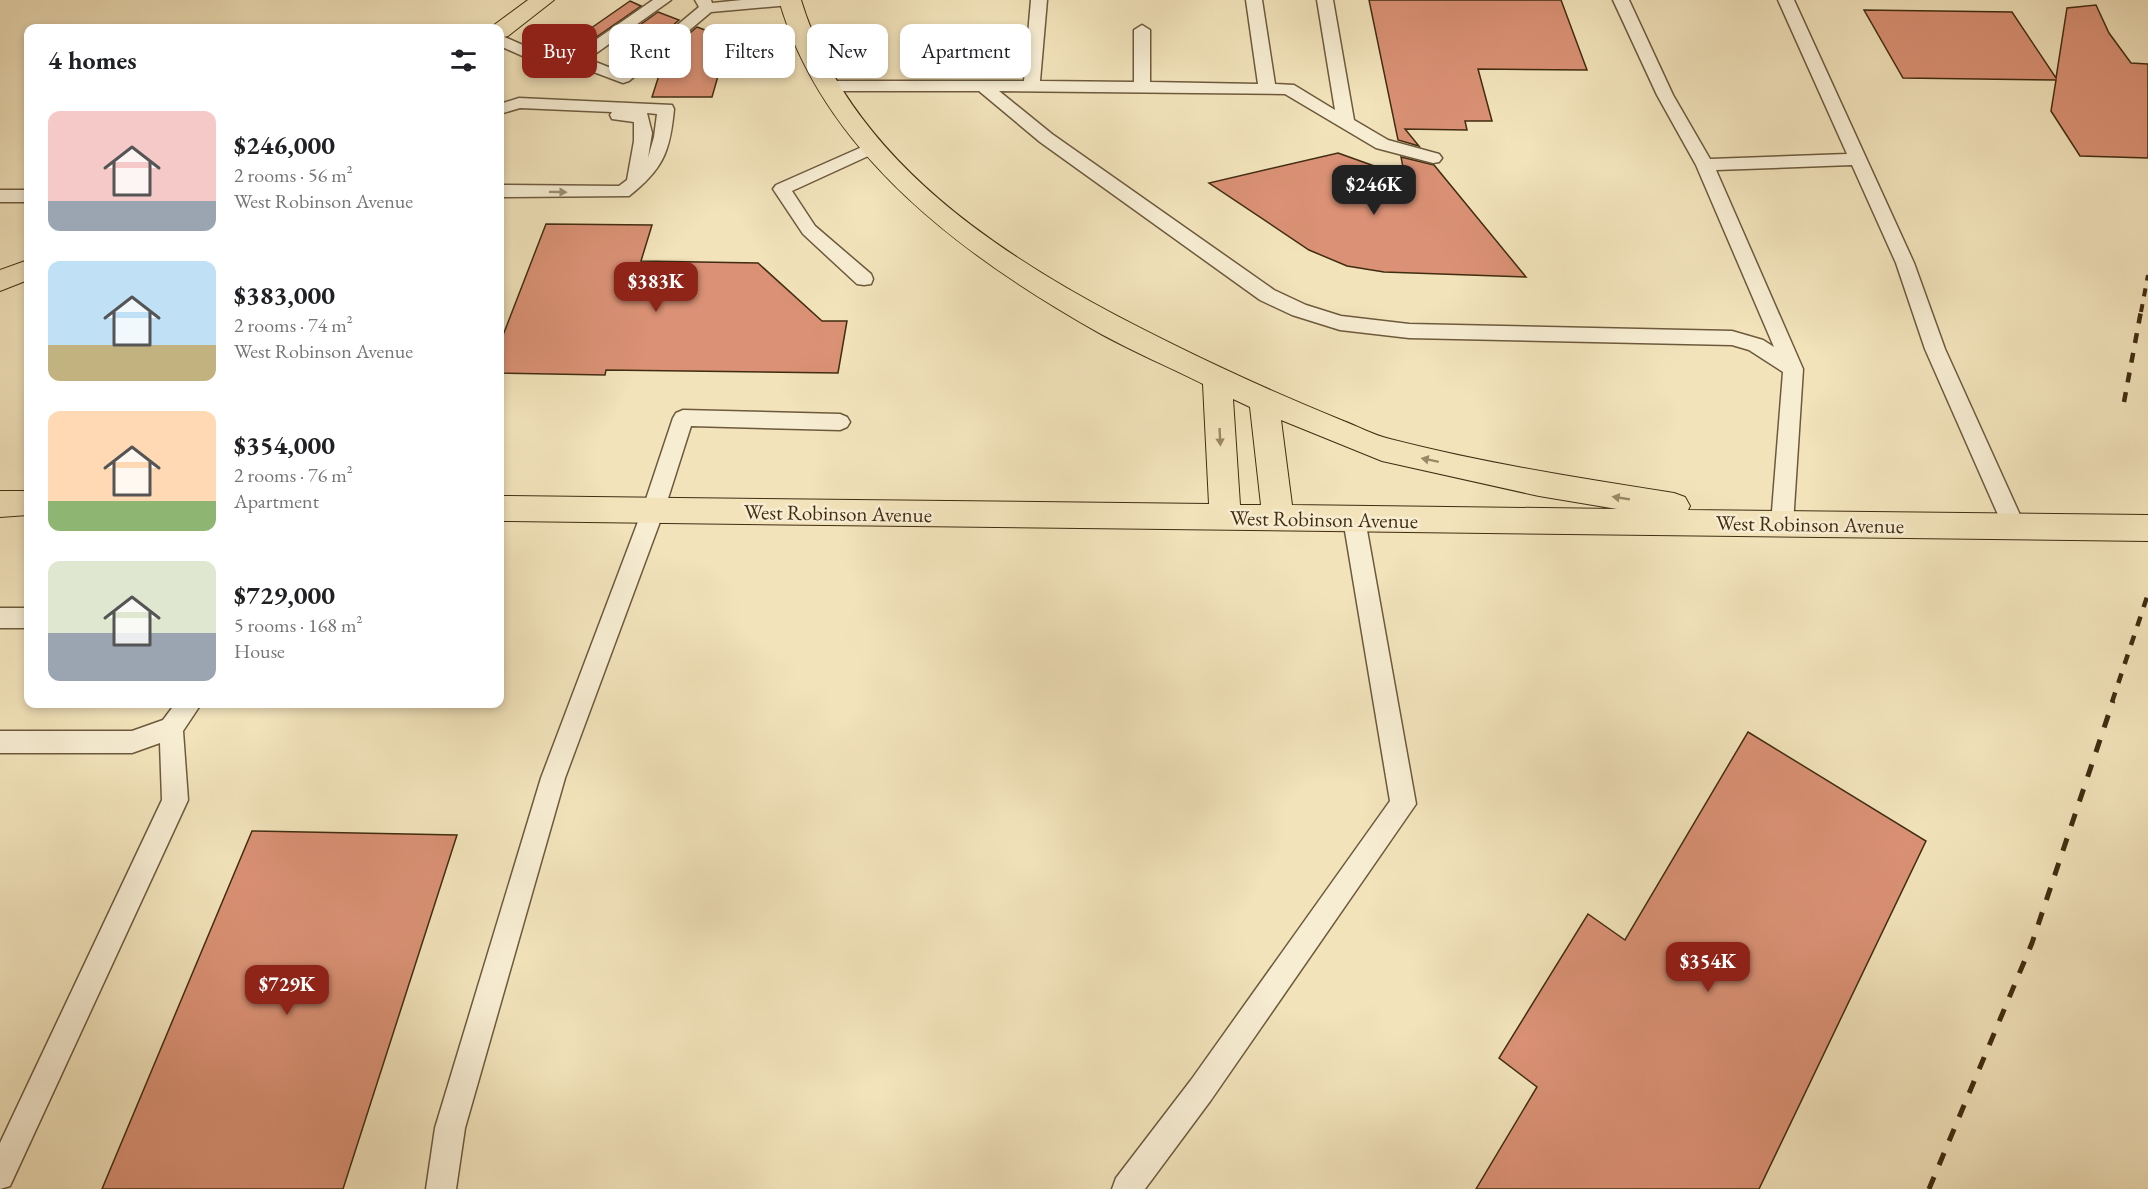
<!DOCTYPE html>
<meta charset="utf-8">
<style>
:root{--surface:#fff;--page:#f6f6f6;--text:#202124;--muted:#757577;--accent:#8f2418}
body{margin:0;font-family:"EB Garamond",serif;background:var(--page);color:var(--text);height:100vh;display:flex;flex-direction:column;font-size:22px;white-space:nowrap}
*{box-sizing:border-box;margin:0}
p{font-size:20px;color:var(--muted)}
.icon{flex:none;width:33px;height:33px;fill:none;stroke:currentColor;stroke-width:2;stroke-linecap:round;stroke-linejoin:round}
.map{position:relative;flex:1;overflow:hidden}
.details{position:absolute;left:24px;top:24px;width:480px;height:684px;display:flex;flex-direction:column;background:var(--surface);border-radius:12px;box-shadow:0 3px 9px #0003}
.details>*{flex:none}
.hud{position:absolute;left:522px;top:24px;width:570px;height:54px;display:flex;gap:12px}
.price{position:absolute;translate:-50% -51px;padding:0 14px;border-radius:12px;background:var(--accent);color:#fff;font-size:20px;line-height:39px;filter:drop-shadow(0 2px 3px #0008)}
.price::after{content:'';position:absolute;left:50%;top:36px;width:18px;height:14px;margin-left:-9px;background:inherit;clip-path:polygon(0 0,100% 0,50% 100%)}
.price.active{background:#222;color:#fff}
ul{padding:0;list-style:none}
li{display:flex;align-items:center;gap:18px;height:150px;padding:0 24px}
li span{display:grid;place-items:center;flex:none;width:168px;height:120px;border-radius:12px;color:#555}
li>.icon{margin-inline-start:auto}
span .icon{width:72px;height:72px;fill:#fffc;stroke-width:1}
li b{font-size:26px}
h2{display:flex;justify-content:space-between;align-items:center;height:72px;padding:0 24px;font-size:26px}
.chip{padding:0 21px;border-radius:12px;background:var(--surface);box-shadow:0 3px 9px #0003;font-size:21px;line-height:54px}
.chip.active{background:var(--accent);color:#fff}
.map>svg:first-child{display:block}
.building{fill:#da9175;stroke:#412d11;stroke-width:1.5}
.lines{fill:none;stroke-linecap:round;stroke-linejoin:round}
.lane-casing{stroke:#6d5a3c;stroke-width:3}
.highway-casing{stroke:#412d11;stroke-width:2}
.lane{fill:#f7edd3;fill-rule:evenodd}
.highway{fill:#f2e3bb;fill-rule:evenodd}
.rail-far2{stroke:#412d11;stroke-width:4;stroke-dasharray:8 8;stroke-linecap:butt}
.rail-far1{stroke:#412d11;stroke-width:4.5;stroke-dasharray:10 10;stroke-linecap:butt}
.rail{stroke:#412d11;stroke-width:5;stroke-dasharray:13 13;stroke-linecap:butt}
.oneway{fill:#9c8d72}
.oneway2{fill:#9a8866}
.labels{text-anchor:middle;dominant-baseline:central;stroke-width:5;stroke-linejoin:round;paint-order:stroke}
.street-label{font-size:21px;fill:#412d11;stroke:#f7edd3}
</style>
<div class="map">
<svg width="2148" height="1189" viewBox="0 0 2148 1189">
<rect width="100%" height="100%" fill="#f2e3bb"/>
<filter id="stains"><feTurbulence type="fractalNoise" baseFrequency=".00333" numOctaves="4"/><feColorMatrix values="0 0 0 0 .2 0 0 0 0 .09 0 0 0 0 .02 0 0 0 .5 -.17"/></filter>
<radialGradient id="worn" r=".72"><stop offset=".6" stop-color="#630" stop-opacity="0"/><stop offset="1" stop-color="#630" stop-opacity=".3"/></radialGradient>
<g class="building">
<polygon points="1369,0 1561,0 1587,70 1478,69 1492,121 1465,121 1467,130 1405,129 1419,146 1398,140"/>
<polygon points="630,1 641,6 595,38 584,33"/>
<polygon points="2096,5 2109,33 2131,63 2148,64 2148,158 2080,156 2051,111 2056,80 1903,78 1864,10 2012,12 2056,78 2067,8"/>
<polygon points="658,12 679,20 637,56 612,45"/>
<polygon points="697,27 705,30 731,31 712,97 652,97 662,66 654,63"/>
<polygon points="1338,153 1405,177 1401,157 1434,165 1526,277 1384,272 1347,266 1309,250 1209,183"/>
<polygon points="546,224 652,225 641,261 758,263 822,321 847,321 838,373 606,370 605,375 500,373 500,343"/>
<polygon points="1748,732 1926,841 1759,1189 1476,1189 1537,1087 1499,1058 1588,914 1625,940"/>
<polygon points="252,831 457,835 343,1189 102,1189"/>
</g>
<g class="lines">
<defs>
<g id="lane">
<polygon points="653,0 671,0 588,59 621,72 699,7 695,0 711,0 712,3 742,0 798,0 790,5 711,12 629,81 623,83 575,65 555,70 549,68 500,46 500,35 557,60 571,57"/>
<polygon points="1031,0 1047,0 1040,81 1134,82 1134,30 1142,25 1150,30 1150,82 1258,84 1246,0 1262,0 1275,84 1294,85 1335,110 1317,0 1333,0 1354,120 1388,140 1439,154 1442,158 1439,162 1433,163 1376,148 1285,94 999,91 1052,134 1274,290 1306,305 1341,316 1409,324 1732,331 1763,340 1774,347 1696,165 1657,95 1613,0 1629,0 1673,95 1710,159 1847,154 1778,0 1794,0 1914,263 1945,349 2025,526 2022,532 2014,535 2006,532 2003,526 1925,349 1896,263 1852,165 1716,170 1803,369 1793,524 1790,530 1782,533 1774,530 1771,524 1783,372 1749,350 1732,345 1409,338 1340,330 1292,315 1260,300 1040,142 979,91 828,91 820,86 828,81 1024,81"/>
<path d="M 519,98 L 672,105 L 674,109 C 670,152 663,169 629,196 L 500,197 L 500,185 L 619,186 L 627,180 L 634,141 L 634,122 L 612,119 L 610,115 L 612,112 L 520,108 L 500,114 L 500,104 ZM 647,113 L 657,114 L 654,137 L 648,158 L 652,133 Z"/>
<polygon points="871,143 877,144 880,148 877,152 792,191 815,226 871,274 873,279 871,284 864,285 857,284 803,234 773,189 776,185"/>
<rect x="0" y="190" width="28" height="12"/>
<polygon points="683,410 840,414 847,417 850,422 847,427 840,430 691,426 664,511 565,778 465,1128 456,1189 426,1189 435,1128 541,778 642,511 673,418 676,413"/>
<polygon points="1354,510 1362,513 1365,519 1416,804 1211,1100 1145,1189 1112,1189 1116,1178 1191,1080 1390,801 1343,519 1346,513"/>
<rect x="0" y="608" width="28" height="20"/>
<polygon points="175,704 201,704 183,731 188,800 10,1186 0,1189 0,1143 162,800 160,743 132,753 0,753 0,731 132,731 163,720"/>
</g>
<g id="highway">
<polygon points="528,0 554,0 508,36 500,38 500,28 490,28"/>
<path d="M 779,0 L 801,0 C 858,187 1056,289 1220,367 C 1260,386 1300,403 1341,420 C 1357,426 1373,435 1390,439 C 1483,463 1579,478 1674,493 L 1685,497 L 1690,506 L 1688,510 L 2148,515 L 2148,541 L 500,521 L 500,496 L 1209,504 L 1203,384 C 1169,367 1134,352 1101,334 C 967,259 823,154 779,0 ZM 1233,399 L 1250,407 L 1261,505 L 1240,505 ZM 1281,420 L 1382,461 L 1539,496 L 1617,509 L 1292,505 Z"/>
<polygon points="28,260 28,280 0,291 0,270"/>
<polygon points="0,491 28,491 28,515 0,517"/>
</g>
</defs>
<use href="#lane" class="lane-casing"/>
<use href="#highway" class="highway-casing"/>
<use href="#lane" class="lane"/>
<use href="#highway" class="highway"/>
<polyline class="rail-far2" points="2141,312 2148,275"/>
<g class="rail-far1">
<polyline points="2124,402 2141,311"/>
<polyline points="2112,702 2148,594"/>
</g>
<polyline class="rail" points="1929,1189 2032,943 2113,701"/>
</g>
<defs><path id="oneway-solid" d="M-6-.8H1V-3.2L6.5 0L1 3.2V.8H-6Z" transform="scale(1.5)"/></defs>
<use class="oneway" href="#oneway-solid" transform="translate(558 192) rotate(1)"/>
<g class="oneway2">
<use href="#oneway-solid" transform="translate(1220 437) rotate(87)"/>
<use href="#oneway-solid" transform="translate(1430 460) rotate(-168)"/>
<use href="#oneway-solid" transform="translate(1621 498) rotate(-171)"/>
</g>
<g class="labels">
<g class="street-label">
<text transform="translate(838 513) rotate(1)">West Robinson Avenue</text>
<text transform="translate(1324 519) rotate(1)">West Robinson Avenue</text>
<text transform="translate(1810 524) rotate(1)">West Robinson Avenue</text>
</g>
</g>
<rect width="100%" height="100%" filter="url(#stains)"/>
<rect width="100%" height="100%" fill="url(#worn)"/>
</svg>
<b class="price active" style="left:1374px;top:216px">$246K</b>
<b class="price" style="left:656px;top:313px">$383K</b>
<b class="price" style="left:1708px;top:993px">$354K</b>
<b class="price" style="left:287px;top:1016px">$729K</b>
<div class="hud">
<a class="chip active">Buy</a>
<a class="chip">Rent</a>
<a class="chip">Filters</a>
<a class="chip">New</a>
<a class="chip">Apartment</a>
</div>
<section class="details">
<h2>4 homes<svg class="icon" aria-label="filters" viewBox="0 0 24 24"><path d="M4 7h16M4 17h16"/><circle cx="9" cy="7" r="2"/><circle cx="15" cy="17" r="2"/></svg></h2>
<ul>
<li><span style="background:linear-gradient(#f6c9c9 75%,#9aa5b1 0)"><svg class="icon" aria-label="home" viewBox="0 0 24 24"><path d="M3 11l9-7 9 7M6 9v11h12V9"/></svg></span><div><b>$246,000</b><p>2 rooms · 56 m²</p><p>West Robinson Avenue</p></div></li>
<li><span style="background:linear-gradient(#bfe0f5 70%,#c2b280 0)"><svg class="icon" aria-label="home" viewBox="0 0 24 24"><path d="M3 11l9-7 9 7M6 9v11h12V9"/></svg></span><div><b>$383,000</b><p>2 rooms · 74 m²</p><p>West Robinson Avenue</p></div></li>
<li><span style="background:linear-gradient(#ffd9b3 75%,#8fb573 0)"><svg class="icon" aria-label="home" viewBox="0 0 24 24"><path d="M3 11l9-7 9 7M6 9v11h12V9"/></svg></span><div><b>$354,000</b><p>2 rooms · 76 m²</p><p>Apartment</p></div></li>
<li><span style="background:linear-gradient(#dfe7d0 60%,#9aa5b1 0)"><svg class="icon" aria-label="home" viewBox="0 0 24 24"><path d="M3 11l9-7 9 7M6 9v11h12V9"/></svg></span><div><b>$729,000</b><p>5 rooms · 168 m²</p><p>House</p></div></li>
</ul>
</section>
</div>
